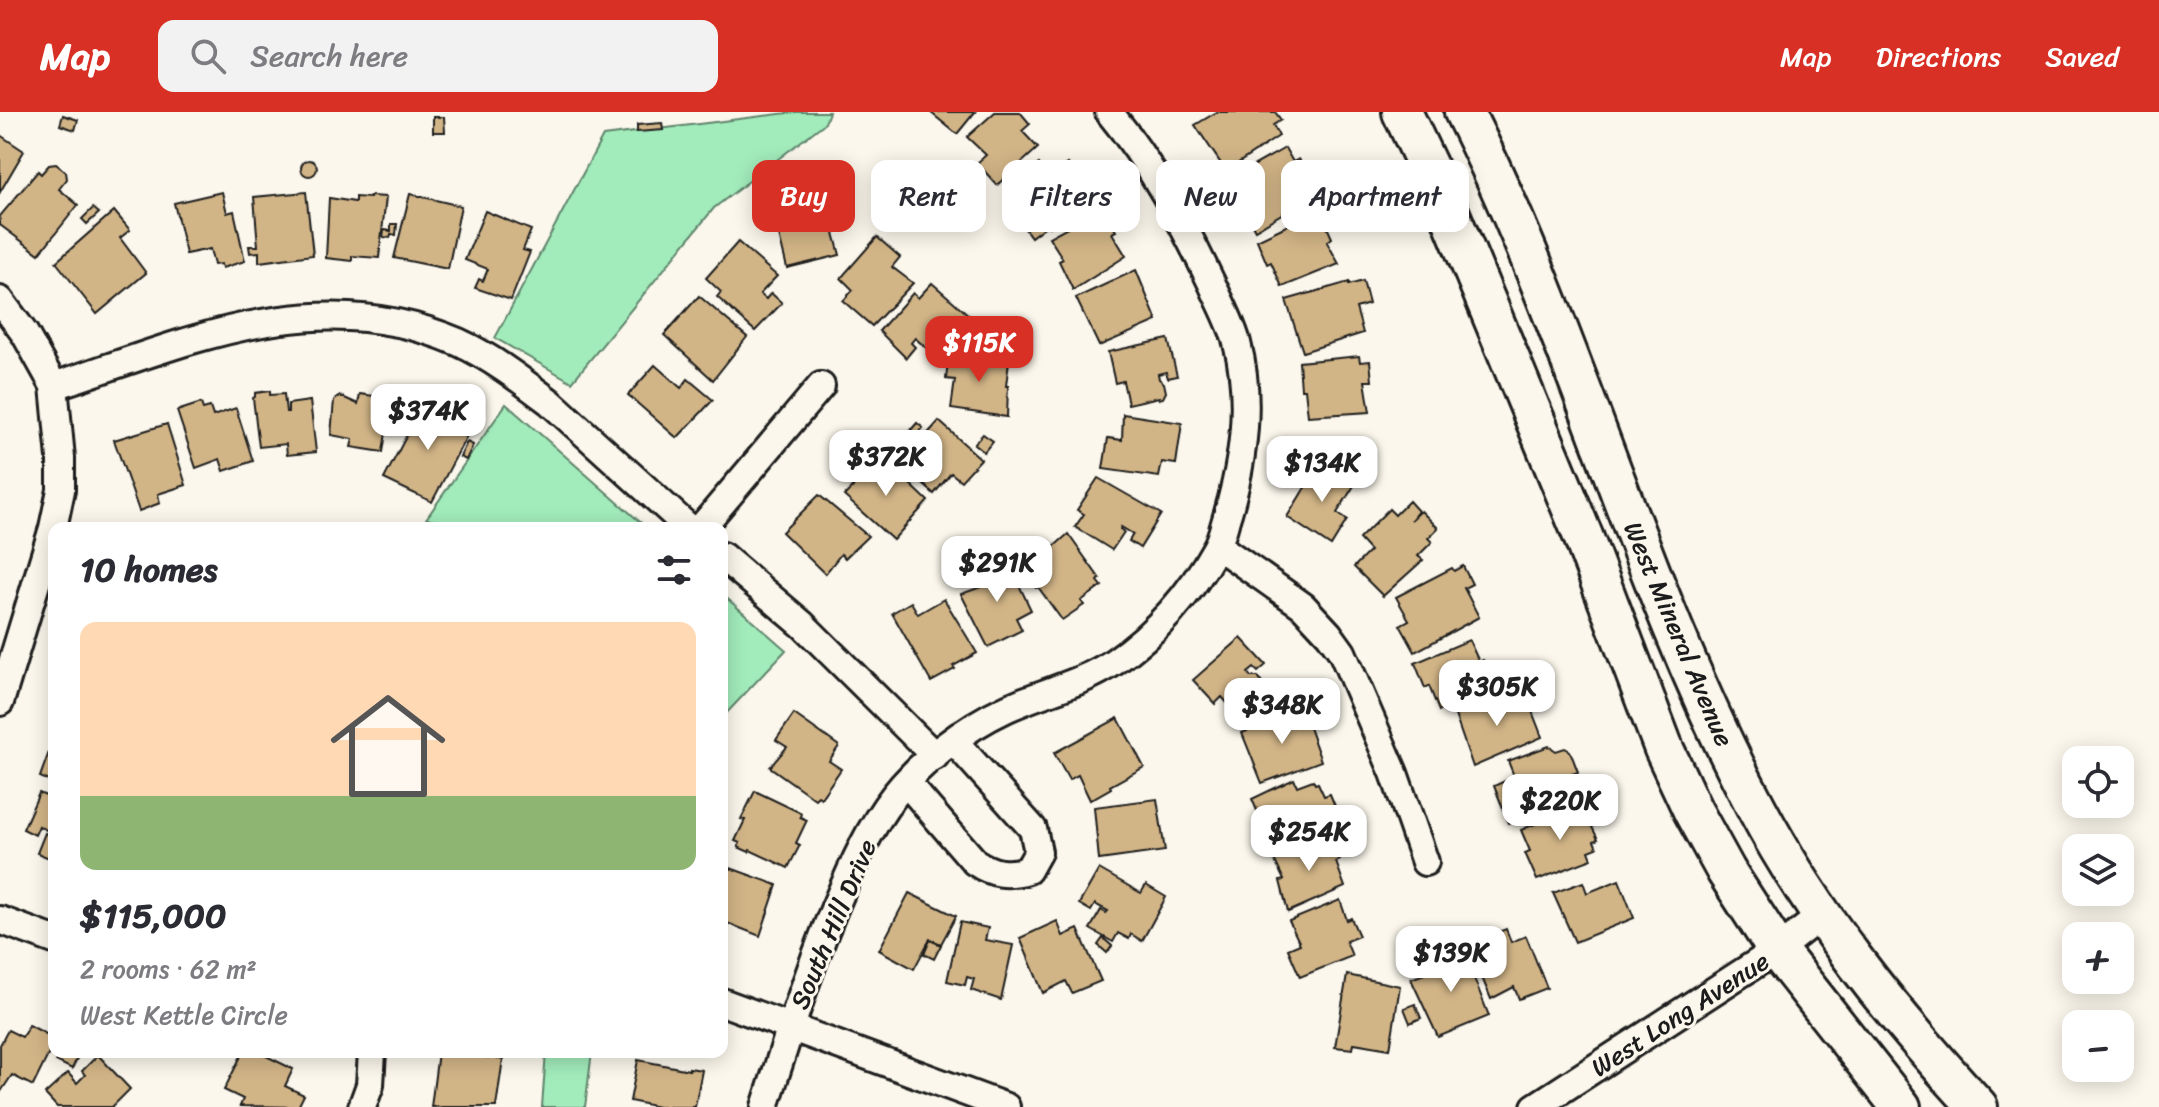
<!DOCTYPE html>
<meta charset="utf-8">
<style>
:root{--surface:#fff;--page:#f2f2f3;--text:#2b2b33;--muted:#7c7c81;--accent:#d93025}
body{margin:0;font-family:Sriracha,sans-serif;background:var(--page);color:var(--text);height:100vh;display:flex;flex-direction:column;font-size:30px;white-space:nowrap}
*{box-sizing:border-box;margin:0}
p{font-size:26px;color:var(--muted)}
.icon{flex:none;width:44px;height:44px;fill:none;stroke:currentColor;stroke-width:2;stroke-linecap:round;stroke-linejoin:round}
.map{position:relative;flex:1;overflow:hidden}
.panel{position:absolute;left:48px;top:410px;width:680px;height:536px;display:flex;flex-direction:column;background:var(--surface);border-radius:16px;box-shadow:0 4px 20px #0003}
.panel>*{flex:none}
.banner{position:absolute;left:752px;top:48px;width:760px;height:72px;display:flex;gap:16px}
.tools{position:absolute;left:2062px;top:634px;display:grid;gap:16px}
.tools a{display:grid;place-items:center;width:72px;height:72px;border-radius:16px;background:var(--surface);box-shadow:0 4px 20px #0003;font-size:40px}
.price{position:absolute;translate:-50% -68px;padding:0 18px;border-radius:16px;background:#fff;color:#222;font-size:26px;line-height:52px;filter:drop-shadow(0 2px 4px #0008)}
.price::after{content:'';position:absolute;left:50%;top:48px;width:24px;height:18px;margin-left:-12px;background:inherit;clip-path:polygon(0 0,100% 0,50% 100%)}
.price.current{background:var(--accent);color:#fff}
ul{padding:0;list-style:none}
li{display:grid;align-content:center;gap:16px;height:424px;padding:0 32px}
li span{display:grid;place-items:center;height:248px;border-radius:16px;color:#555}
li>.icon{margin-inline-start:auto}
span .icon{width:144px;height:144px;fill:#fffc;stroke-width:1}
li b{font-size:34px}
h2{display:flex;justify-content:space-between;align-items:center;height:96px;padding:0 32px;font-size:34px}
.pill{padding:0 28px;border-radius:16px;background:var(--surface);box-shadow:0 4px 20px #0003;font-size:28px;line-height:72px}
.pill.current{background:var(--accent);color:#fff}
header{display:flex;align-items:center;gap:48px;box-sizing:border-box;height:112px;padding:0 40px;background:var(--accent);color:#fff}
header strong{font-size:38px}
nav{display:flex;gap:44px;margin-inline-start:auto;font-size:28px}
.search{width:560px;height:72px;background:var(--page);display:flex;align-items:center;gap:20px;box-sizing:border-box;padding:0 28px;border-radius:16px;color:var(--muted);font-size:30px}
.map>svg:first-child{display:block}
.green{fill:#a2ecbb;stroke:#5f846c;stroke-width:2}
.building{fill:#d2b587;stroke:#1c1c1c;stroke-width:2}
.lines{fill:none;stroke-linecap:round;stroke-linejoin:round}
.street-casing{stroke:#1c1c1c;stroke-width:32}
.secondary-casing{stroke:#1c1c1c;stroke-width:44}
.street{stroke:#fbf7ec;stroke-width:26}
.secondary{stroke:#fbf7ec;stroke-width:38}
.labels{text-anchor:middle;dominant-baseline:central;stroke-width:6;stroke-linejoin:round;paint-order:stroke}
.street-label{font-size:26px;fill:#1c1c1c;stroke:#fbf7ec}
</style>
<header>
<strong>Map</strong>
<div class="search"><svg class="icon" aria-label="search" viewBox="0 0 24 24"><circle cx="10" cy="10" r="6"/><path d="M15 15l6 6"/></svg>Search here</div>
<nav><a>Map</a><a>Directions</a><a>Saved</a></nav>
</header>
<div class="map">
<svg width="2159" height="995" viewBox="0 0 2159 995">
<rect width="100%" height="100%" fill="#fbf7ec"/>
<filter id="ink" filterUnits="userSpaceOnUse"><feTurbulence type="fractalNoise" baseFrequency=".0125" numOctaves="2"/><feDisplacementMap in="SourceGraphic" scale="16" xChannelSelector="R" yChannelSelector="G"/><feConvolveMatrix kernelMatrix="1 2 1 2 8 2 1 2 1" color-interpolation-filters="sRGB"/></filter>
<g filter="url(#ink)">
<g class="green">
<polygon points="796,0 829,0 825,11 714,96 572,270 495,226 603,24"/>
<polygon points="506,292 647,416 478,416 426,407"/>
<polygon points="722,482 786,538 722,606"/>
<polygon points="546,940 592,940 585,995 542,995"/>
</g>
<g class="building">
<polygon points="930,0 975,0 957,22"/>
<polygon points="995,0 1020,0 1030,12 1022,19 1038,36 997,73 977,51 986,43 967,25"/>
<polygon points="1217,0 1275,0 1281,8 1273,13 1279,24 1226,59 1195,13"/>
<polygon points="63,3 78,8 75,18 60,13"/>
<polygon points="433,5 444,5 445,20 433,20"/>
<polygon points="662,11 663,18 637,20 637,13"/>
<polygon points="0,23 24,39 0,80"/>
<polygon points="1285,36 1293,50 1299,47 1318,80 1255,118 1235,82 1248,75 1252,83 1259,79 1248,57"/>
<circle cx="309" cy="56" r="8"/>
<polygon points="56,52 66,60 67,67 59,77 78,93 39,142 0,113 0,104 38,59 41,62 49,53"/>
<polygon points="1039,52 1054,73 1062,66 1057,60 1068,52 1092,84 1049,115 1047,113 1031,125 1009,95 1014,91 1005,78"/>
<polygon points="222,80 227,101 234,99 245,149 222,156 221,152 214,153 210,137 186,142 174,91"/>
<polygon points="306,80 313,143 259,150 259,140 250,141 249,134 258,134 254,85"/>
<polygon points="823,80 840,143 787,156 772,94"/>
<polygon points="410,82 461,94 448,157 394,146"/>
<polygon points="370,84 386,85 379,146 352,144 352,149 326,146 329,86 355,90 355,85 370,86"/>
<polygon points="93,96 99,101 87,112 82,107"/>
<polygon points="1102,96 1116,119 1112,121 1126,144 1073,178 1059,149 1063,147 1049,125"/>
<polygon points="114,99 130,118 120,126 146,161 97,202 56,150"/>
<polygon points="485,99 531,118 523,138 530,140 511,188 475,176 479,167 483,169 488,157 465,148"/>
<polygon points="1311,102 1314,110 1321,107 1328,117 1332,126 1327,130 1339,152 1282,175 1271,150 1267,152 1257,128"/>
<polygon points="391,112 397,112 396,123 391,122 390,126 383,125 384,118 391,119"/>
<polygon points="877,125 900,145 892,155 913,171 872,214 843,189 853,178 841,166"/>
<polygon points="738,130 777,164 760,182 766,187 771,181 782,191 755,219 717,185 721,180 706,166"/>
<polygon points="1136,158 1157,209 1099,234 1076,186"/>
<polygon points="1363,169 1369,192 1356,196 1363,221 1303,240 1286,188 1349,170 1349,173"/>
<polygon points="932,171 969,203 933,242 915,226 911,231 915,235 906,246 879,219 913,181 918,186"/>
<polygon points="699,184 747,225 713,268 664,223"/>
<polygon points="1168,227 1177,264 1168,266 1166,260 1158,262 1159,267 1164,271 1166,280 1163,286 1159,287 1159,285 1128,292 1123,269 1115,271 1108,240"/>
<polygon points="949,241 1009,249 1006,274 1008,274 1007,305 951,297 955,268 946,267"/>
<polygon points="1359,244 1360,250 1370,249 1372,269 1365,269 1370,300 1308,304 1305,277 1301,277 1299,250"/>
<polygon points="655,253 681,276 688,267 713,288 677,326 628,283"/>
<polygon points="270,279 270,283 284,282 286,300 288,300 288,292 310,289 316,340 287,343 286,332 259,335 253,286 255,285 255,281"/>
<polygon points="360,282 388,286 387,289 391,289 383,340 351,335 353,327 331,323 334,288 340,284 358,292"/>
<polygon points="425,288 472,314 432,390 384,367"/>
<polygon points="201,291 203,297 210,295 213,304 236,296 253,349 224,359 220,347 196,356 177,299"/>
<polygon points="1123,302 1182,311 1176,352 1162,350 1159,365 1103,357 1108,326 1122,328"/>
<polygon points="939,309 981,347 961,369 951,361 934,382 890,342 917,311 923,316 918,322 923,327"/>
<polygon points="167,312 186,373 158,382 160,391 139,399 114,328"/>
<polygon points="983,322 993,329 984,340 974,332"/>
<polygon points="467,330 473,333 466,348 460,345"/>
<polygon points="882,345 928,389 893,428 844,384"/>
<polygon points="1320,351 1355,372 1337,401 1347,408 1331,434 1287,405"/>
<polygon points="1098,366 1161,402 1140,436 1129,429 1133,422 1121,415 1120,417 1124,420 1112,438 1075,415 1084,402 1077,398"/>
<polygon points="819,383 868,424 845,446 841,442 825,462 782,420"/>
<polygon points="1409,389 1418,399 1411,408 1421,399 1438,416 1428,426 1432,430 1418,444 1423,448 1383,484 1354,455 1370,439 1359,427 1389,397 1395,403"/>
<polygon points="1068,422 1100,467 1098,469 1102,474 1081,489 1084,493 1062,508 1038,475 1036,476 1021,452 1046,434 1049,439"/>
<polygon points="1007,448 1031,498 1016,506 1022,518 988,535 961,482 984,474 979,462"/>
<polygon points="1463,454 1472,472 1464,476 1479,505 1415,540 1400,513 1409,508 1396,485 1452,456 1454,459"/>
<polygon points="944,487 977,541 953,554 955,557 931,570 892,501 911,490 918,502"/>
<polygon points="1241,526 1266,553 1258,560 1254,556 1248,561 1251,565 1258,565 1266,578 1237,602 1222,585 1215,592 1193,568"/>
<polygon points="1469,528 1479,550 1483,548 1497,577 1439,599 1429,574 1425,576 1415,551"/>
<polygon points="1514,581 1519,593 1528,589 1542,625 1473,655 1455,603"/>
<polygon points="1302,596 1321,649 1262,671 1242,621"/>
<polygon points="794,602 839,634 829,649 841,657 821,686 818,684 815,687 770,655 787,635 776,628"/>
<polygon points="1118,606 1144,655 1110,674 1111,676 1090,688 1078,663 1069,668 1054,641"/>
<polygon points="1549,634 1556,639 1565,636 1570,639 1578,660 1569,663 1576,681 1509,711 1494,674 1507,668 1509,672 1516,669 1508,649"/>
<polygon points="54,636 54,671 40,665 49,640 52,642"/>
<polygon points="1294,667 1297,674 1313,668 1315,672 1318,671 1324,684 1330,682 1337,699 1321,706 1315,693 1305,697 1306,701 1311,699 1319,717 1280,734 1273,719 1267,722 1252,687"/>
<polygon points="755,679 801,701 800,705 807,708 796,731 800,733 788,756 750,738 749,740 738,735 740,731 735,729 745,708 741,707"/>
<polygon points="39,681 51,686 48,693 54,695 54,748 37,741 45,721 50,724 52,721 39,714 35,723 23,717"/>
<polygon points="1157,687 1165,739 1099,748 1094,695"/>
<polygon points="1578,693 1581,700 1584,699 1598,727 1594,729 1597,736 1589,739 1592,747 1537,768 1525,741 1530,739 1521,718"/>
<polygon points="1330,724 1340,748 1336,750 1345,775 1288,800 1280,769 1284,768 1273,745"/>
<polygon points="722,753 777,773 760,824 722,809"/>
<polygon points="1099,757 1141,781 1146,773 1166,785 1142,829 1131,822 1129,827 1118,821 1113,830 1090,817 1101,798 1106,801 1108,799 1095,792 1091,799 1079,792"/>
<polygon points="1619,768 1634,806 1575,830 1553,781 1583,770 1587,781"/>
<polygon points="909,781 956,804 941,832 930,827 914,857 879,838"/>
<polygon points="1340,788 1347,808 1351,806 1359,824 1346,829 1352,844 1300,865 1288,837 1300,832 1289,809"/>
<polygon points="1057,809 1063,824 1078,817 1101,869 1072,881 1066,869 1043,881 1020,826"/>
<polygon points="960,810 988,816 985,828 1013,833 1001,888 971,878 974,867 967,865 965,873 947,869"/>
<polygon points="1506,817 1511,830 1526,824 1547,876 1519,887 1514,875 1491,887 1468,832"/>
<polygon points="1103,826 1112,834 1107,841 1098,833"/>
<polygon points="930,828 941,833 934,847 924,842"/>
<polygon points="1462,836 1489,904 1438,925 1411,867 1437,857 1433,848"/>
<polygon points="1347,863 1400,874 1390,937 1354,931 1353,937 1335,935"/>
<polygon points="1415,892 1421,906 1410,911 1404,896"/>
<polygon points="29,913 54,926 54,931 33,974 12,963 0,981 0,933 8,918 22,925"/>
<polygon points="60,940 80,940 72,957 56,949"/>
<polygon points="243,940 258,940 293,957 285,974 304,983 298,995 240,994 243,987 224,978"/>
<polygon points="438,940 503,947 496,995 431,995"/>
<polygon points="98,943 130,977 112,995 57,995 45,982 68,961 77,971 85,963 82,959"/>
<polygon points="638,948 689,958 689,956 702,958 695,995 658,995 630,989"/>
</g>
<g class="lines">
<defs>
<g id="street">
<polyline points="0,188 25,222 54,274 61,346 61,378 53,416 0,590"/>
<path d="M 54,274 C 187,230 318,169 458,230 C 491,245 521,268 550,290 L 689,416"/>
<polyline points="701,416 821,274"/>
<polyline points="1218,434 1303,494 1329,522 1342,540 1394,661 1425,750"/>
<polyline points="722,444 803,513 935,644"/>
<path d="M 906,670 L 975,750 C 993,762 1007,764 1028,758 L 1038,740 L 1033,717 L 954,629"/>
<polyline points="0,808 54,828"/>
<polyline points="722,890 1006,995"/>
<polyline points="362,995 370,973 372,940"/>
<path d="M 765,995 C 789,921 812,846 844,774 C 859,740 877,702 903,673 C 934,638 980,606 1024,589 C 1054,577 1086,569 1114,550 C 1156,521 1191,481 1216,436 C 1222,426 1224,413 1228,401 C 1244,346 1252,288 1237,231 C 1232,212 1221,192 1213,174 C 1184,113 1152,52 1109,0"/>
<polyline points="1535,995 1777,838 1822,803"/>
</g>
<g id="secondary">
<polyline points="1402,0 1448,97 1583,424 1664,637 1693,699 1726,759 1777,838 1901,995"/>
<path d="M 1464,0 C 1577,225 1638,473 1756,695 C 1814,805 1894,904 1978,995"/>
</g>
</defs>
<use href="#street" class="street-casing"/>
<use href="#secondary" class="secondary-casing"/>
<use href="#street" class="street"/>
<use href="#secondary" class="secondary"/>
</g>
</g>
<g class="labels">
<g class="street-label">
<text transform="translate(1679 522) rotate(67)">West Mineral Avenue</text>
<text transform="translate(833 812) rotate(-67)">South Hill Drive</text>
<text transform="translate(1680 902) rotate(-33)">West Long Avenue</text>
</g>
</g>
</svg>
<div class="tools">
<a><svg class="icon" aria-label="locate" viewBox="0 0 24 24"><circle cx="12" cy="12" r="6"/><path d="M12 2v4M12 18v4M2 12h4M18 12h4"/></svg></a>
<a><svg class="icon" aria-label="layers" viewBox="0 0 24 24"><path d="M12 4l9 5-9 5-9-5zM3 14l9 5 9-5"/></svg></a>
<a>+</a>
<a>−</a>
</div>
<b class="price current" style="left:979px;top:272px">$115K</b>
<b class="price" style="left:428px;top:340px">$374K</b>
<b class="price" style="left:886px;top:386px">$372K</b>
<b class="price" style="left:1322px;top:392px">$134K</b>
<b class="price" style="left:997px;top:492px">$291K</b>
<b class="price" style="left:1497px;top:616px">$305K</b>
<b class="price" style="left:1282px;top:634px">$348K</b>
<b class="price" style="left:1560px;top:730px">$220K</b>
<b class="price" style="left:1309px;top:761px">$254K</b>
<b class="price" style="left:1451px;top:882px">$139K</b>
<div class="banner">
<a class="pill current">Buy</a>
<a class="pill">Rent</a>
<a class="pill">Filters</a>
<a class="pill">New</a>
<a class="pill">Apartment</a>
</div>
<section class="panel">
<h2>10 homes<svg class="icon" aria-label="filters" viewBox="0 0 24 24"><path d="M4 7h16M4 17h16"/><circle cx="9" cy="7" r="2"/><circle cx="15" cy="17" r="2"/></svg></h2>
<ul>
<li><span style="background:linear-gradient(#ffd9b3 70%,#8fb573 0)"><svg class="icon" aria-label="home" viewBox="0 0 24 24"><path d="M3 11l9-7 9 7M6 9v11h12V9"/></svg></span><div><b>$115,000</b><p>2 rooms · 62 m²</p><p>West Kettle Circle</p></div></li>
</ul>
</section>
</div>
